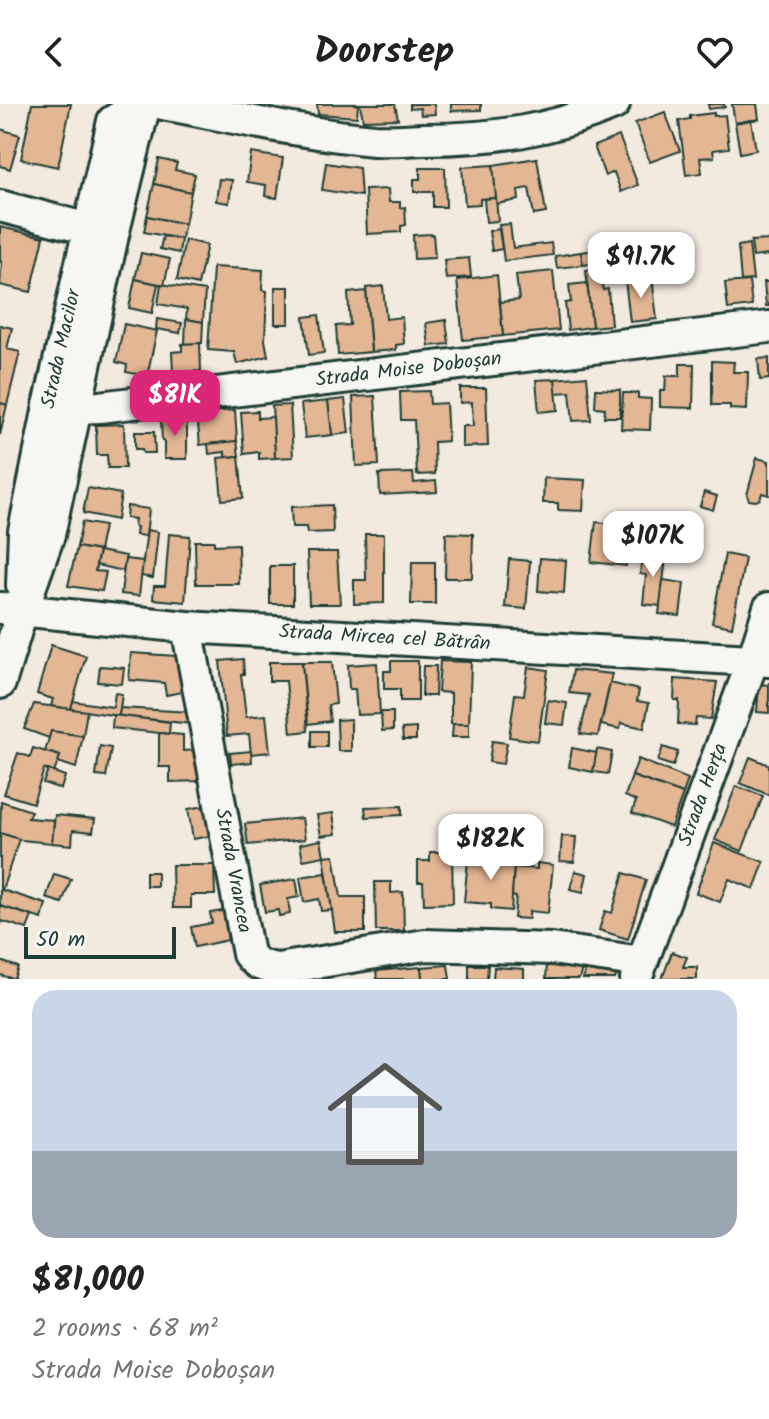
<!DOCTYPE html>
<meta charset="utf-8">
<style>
:root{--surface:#fff;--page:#f2f2f2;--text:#222;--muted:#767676;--line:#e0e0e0;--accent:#db2777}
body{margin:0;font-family:Kalam,sans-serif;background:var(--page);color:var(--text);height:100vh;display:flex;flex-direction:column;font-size:30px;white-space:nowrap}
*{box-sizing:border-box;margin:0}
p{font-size:26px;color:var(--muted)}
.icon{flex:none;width:44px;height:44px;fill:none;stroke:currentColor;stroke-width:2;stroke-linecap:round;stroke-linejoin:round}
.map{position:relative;height:875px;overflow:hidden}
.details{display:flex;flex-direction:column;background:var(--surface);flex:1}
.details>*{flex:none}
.scale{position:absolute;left:24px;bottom:20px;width:152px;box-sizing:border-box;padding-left:8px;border:4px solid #1f3d34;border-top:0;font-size:22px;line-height:28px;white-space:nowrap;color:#1f3d34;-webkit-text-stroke:6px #f6f6f2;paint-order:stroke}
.price{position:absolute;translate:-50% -68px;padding:0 18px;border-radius:16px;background:#fff;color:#222;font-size:26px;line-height:52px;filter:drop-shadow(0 2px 4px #0008)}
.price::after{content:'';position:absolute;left:50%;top:48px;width:24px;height:18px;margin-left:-12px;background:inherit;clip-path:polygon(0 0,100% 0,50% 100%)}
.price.current{background:var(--accent);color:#fff}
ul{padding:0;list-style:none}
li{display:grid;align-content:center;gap:16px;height:424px;padding:0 32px}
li+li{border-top:2px solid var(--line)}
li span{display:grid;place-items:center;height:248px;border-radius:24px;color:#555}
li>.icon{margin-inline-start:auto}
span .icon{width:144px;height:144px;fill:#fffc;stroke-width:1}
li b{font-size:34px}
header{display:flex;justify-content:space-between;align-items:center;height:104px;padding:0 32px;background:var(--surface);font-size:36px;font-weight:700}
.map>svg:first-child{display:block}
.building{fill:#e3b694;stroke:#1f3d34;stroke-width:2}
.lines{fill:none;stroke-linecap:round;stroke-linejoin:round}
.minor-casing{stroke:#1f3d34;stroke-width:36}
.minor{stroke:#f6f6f2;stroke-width:30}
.labels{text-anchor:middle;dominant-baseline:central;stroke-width:6;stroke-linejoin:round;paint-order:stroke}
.street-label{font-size:20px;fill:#1f3d34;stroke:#f6f6f2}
</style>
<header><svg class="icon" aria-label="back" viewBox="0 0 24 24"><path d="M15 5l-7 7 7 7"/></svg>Doorstep<svg class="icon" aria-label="heart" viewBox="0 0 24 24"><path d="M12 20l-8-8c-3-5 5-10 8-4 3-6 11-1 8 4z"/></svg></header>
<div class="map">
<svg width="769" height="875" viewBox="0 0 769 875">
<rect width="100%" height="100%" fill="#f2e9df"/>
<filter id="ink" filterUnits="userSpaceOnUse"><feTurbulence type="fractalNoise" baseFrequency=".0125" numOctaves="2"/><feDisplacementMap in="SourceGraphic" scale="16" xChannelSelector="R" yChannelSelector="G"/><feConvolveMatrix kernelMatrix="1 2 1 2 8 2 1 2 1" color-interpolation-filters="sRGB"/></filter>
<g filter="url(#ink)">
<g class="building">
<polygon points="32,0 71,0 58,63 21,55"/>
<polygon points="317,0 358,0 357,13 318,10"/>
<polygon points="360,0 395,0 398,15 363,16"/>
<polygon points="410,0 434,0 435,10 421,11 420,4 410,5"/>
<polygon points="451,0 481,0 481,6 451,7"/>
<polygon points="708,0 724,0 725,3 709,5"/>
<polygon points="732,0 757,0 759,15 735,19"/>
<polygon points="665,8 680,47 650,58 635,19"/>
<polygon points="714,9 714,12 725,11 729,44 713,46 714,53 700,54 702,69 686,71 679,17 690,15 690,12"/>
<polygon points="751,16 756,46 740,49 735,19"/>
<polygon points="0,25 20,31 10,65 0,62"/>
<polygon points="619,32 638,81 621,88 614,68 605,72 594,42"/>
<polygon points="251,49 283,54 277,94 265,92 266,81 247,78"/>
<polygon points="537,54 546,109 534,111 529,84 518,86 519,96 496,100 493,61"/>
<polygon points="159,55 177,59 175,66 195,70 191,88 154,80"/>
<polygon points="326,59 359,64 361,92 322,86"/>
<polygon points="493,61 496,94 480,95 480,100 465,101 462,63"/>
<polygon points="420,64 445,64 446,103 433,103 433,88 414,88 414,75 420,75"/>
<polygon points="219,75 232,76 229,99 216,97"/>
<polygon points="154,80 191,88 185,120 147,112"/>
<polygon points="388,85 389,98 400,98 400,104 405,103 406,121 401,122 401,128 367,130 365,86"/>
<polygon points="496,94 498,117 486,118 484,95"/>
<polygon points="147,112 185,120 181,135 144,128"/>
<polygon points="510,120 513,144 551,139 553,151 504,157 499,121"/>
<polygon points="0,123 44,133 31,188 0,181 2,158 0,158"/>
<polygon points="499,125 502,145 492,147 489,127"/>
<polygon points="433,130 435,154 414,155 413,131"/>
<polygon points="163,132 181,135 179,149 160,145"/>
<polygon points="185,136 207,141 198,181 177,176"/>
<polygon points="769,136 769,151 753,153 751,137"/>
<polygon points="749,140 753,176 741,177 738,142"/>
<polygon points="607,144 609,157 583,161 581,148"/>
<polygon points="581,148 583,161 557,164 555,152"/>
<polygon points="141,149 170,155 164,181 135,175"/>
<polygon points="469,154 471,173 446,175 444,156"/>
<polygon points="213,163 263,166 262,186 267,187 265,236 268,252 237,260 234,248 208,246"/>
<polygon points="600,165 603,186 608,185 611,221 592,223 586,166"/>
<polygon points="553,167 559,226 503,232 500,198 519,196 516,171"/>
<polygon points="497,171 503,232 463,236 457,176"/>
<polygon points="652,173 657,215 630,218 625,176"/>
<polygon points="135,175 158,180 152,209 129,204"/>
<polygon points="749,177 752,202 728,205 725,179"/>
<polygon points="764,178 769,178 769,202 766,202"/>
<polygon points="587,179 592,223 568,226 565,199 571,198 569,181"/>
<polygon points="161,180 205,187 203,218 186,215 187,205 158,200"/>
<polygon points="383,182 386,215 402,213 404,240 396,241 396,246 371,248 366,184"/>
<rect x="275" y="183" width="14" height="37"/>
<polygon points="366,187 371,248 338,251 336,222 350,221 348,189"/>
<polygon points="319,211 324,249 309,251 304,213"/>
<polygon points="157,215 182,219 180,229 156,225"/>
<polygon points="186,215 203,218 202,239 185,240"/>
<polygon points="446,216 449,240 429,242 426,219"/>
<polygon points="124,220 157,227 147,272 126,268 127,261 116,258"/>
<polygon points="0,221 12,224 7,245 20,248 7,301 0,299"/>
<polygon points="200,239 201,267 173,268 172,248 182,247 182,240"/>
<polygon points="769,254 769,275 760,276 758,255"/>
<polygon points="712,257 734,258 733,268 748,268 747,306 730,305 730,301 712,301"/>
<polygon points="680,260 694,260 693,304 660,303 660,287 665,287 666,272 680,272"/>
<polygon points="587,272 591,316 573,317 570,288 556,289 555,275"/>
<polygon points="555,275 558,306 539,308 536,276"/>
<polygon points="460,284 486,284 488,342 462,343 462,322 473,322 472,298 460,299"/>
<polygon points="596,285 620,286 620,313 604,313 605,304 595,303"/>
<polygon points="429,287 430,300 446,299 448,337 434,338 435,370 417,371 414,316 401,316 400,288"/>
<polygon points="623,289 638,289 638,294 651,295 650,326 621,325"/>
<polygon points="375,292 379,361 356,362 353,293"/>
<polygon points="345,295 349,329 332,331 328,297"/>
<polygon points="328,297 332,331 305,334 301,300"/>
<polygon points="0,299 7,301 0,331"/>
<polygon points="290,301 293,353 275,354 272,302"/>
<polygon points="235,306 237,337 200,341 197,309"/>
<polygon points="258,307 258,314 273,313 275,354 259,355 259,348 244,350 241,308"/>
<polygon points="187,313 187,355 164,355 164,337 162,337 161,314"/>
<polygon points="124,320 125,364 108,364 107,351 97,351 96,321"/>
<polygon points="135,328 154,328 155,349 143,349 142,345 135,345"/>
<polygon points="237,337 239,352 225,353 225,348 209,350 208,340"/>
<polygon points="239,352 243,394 222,396 218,354"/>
<polygon points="757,354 769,357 769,391 762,389 760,395 756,397 749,396 747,391"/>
<polygon points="413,369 414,379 436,377 437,388 380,391 379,370"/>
<polygon points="544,374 585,376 583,407 558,406 558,399 543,399"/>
<polygon points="88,384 121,390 117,416 83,409"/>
<polygon points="704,388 717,392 713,406 700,402"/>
<polygon points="332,401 333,428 307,429 306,423 292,423 291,403"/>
<polygon points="127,402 149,405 146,432 136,431 137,423 134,422 135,415 126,414"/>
<polygon points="82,418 104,422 99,447 77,443"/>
<polygon points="596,418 631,422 626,462 591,458"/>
<polygon points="147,426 158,428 153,474 141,472"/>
<polygon points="446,429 473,430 472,474 445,474"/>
<polygon points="169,430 190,432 185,498 153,495 154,482 165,482"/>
<polygon points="365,430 384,430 384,499 354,500 354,476 366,476"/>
<polygon points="195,437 214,437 214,441 238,440 239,480 196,480"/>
<polygon points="77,443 99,447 95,467 106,468 102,487 68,482"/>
<polygon points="99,447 126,452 123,467 96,461"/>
<polygon points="307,448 337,448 340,500 309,500"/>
<polygon points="725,450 745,454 732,523 712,519"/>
<polygon points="642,451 666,454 660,502 643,500 646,471 640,470"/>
<polygon points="540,454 566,456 564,489 538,487"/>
<polygon points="125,455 143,457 139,492 121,490"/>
<polygon points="509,455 530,457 526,505 505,503"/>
<polygon points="412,458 435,458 435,500 411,500"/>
<rect x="270" y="462" width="23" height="38"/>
<polygon points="663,476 684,479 680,512 659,510"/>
<polygon points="51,541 86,552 71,605 51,602 53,595 37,590"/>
<polygon points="131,549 176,552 183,560 188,587 166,591 164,579 129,576"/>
<polygon points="243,555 244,570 241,570 246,613 266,611 270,648 251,650 249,630 227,632 220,557"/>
<polygon points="391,557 418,557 418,597 400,597 400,585 384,585 384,567 391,567"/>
<polygon points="440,557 471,558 469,620 451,620 451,589 438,588"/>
<polygon points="269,558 302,558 308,627 291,629 286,577 269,577"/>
<polygon points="302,558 332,558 336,600 328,601 330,617 308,620"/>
<polygon points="377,559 380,610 357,611 355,585 349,585 348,561"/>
<polygon points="100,562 124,564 122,580 98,578"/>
<polygon points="423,562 436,562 435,592 422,592"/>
<polygon points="528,563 548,566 538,637 509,633 515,590 524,591"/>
<polygon points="573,566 612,570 598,632 580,630 589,591 569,589"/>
<polygon points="675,575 717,578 711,615 696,614 695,621 678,620 679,596 674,596"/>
<polygon points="769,578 769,609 757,608 759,580 769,581"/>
<polygon points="610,579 639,586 637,597 649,599 644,624 621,619 620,625 601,621"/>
<polygon points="115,589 122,590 119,612 71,605 73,597 113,603"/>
<polygon points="548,596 567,599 564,621 545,619"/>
<polygon points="34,600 87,607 83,632 51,627 49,634 24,625"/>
<polygon points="120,604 191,608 193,620 119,612"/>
<polygon points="381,608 393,608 393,626 382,627"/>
<polygon points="113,611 170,618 169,630 112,624"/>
<polygon points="351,615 351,647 338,647 337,616"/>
<polygon points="453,620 469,620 469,633 452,633"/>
<polygon points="416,624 416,636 403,636 402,625"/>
<polygon points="51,627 83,632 76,664 58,658 60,652 45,648"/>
<rect x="312" y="627" width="15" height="16"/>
<polygon points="159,629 183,631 183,647 197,646 198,677 170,678 170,663 159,663"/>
<polygon points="492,637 507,639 503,660 489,658"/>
<polygon points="100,642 111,644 106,673 96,672"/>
<polygon points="663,643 678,648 673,662 658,657"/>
<polygon points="33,644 60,652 54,669 44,665 33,699 4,690 18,649 30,653"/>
<polygon points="572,644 597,649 593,668 569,663"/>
<polygon points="597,645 612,648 608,670 593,668"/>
<polygon points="251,647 252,658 231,660 230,649"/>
<polygon points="750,653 769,661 769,691 740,679"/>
<polygon points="638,655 688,675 683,690 632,672"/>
<polygon points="48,666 65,672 61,685 43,679"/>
<polygon points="632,672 683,690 671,723 632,709 636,697 625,692"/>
<polygon points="736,682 763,692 742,747 715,736"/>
<polygon points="1,697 31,707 28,714 54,716 52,739 21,736 0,729"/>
<polygon points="211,701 216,731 193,735 188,705"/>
<polygon points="402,702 402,711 366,713 365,703"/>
<polygon points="333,709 336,730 321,732 317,711"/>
<polygon points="55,711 95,715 93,728 73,726 72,741 52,739"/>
<polygon points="302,714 305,735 248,741 245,720"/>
<polygon points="0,729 19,735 2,786 46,800 42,815 0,802"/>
<polygon points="562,732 576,733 574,758 560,757"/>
<polygon points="321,736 324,752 303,756 300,740"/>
<polygon points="714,739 764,758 754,785 729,775 720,798 696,789"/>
<polygon points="430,748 452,748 453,799 424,800 423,778 418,778 418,757 430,757"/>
<polygon points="495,749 515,751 511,807 491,805 491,800 464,798 468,755 495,757"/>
<polygon points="334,751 341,793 365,793 365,828 335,828 324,752"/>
<polygon points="537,759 553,761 548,809 529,807 529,815 514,814 516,793 512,792 514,763 537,765"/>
<polygon points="172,761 214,761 215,791 191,791 191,804 173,804"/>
<polygon points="575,767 587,770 583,788 570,785"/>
<rect x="146" y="768" width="11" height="14"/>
<polygon points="326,769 332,806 321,807 319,795 304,798 300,773"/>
<polygon points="624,769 646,776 628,835 599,826 605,807 612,809"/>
<polygon points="54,770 71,775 62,799 46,794"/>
<polygon points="296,775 299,793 288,795 290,810 279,812 278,806 265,808 260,781"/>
<polygon points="375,778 391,778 391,789 403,788 404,827 376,827"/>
<polygon points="0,802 32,812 27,825 2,817 0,823"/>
<polygon points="223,807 228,836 195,843 191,823 212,819 210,809"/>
<polygon points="672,848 687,853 683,863 697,863 697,875 662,875"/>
<polygon points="0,857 18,863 14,875 0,871"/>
<polygon points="547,859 583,862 579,875 546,875"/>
<polygon points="448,861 450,875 422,875 421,863"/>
<polygon points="469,861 488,861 487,875 469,875"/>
<polygon points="587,861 617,871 615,875 583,875"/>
<polygon points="421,863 422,875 377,875 376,867"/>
<polygon points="494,863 524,865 524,875 493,875"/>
</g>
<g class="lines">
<defs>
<g id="minor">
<path d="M 163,0 C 233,13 304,30 374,36 C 390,37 407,36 423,35 C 492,35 551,27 614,0"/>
<polyline points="0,102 108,130"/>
<path id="s1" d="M 49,302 L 75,304 L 99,303 L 769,223"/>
<path id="s2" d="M 22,481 L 24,427 L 49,302 L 113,17 L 141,0"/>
<path id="s3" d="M 0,504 L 187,523 L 769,557"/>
<path id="s4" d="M 187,523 L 248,850 C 256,861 264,863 278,865 L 425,841 L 552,845 L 642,858"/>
<polyline points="0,579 22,507 49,431 113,131 145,0"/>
<path id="s5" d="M 636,875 L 753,556 L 769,504"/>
</g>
</defs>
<use href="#minor" class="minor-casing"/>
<use href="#minor" class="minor"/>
</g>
</g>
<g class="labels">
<g class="street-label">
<text stroke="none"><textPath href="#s2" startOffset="240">Strada Macilor</textPath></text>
<text stroke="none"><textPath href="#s1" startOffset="362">Strada Moise Doboșan</textPath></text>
<text stroke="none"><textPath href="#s3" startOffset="386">Strada Mircea cel Bătrân</textPath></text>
<text stroke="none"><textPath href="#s5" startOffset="196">Strada Herța</textPath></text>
<text stroke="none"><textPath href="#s4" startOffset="248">Strada Vrancea</textPath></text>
</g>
</g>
</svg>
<div class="scale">50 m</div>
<b class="price" style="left:641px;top:196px">$91.7K</b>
<b class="price current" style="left:175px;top:334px">$81K</b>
<b class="price" style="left:653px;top:475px">$107K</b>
<b class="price" style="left:491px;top:778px">$182K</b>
</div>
<section class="details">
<ul>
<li><span style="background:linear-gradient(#c9d6e8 65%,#9aa5b1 0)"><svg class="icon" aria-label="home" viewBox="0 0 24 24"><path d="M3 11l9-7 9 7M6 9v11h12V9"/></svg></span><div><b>$81,000</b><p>2 rooms · 68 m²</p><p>Strada Moise Doboșan</p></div></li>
</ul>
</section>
